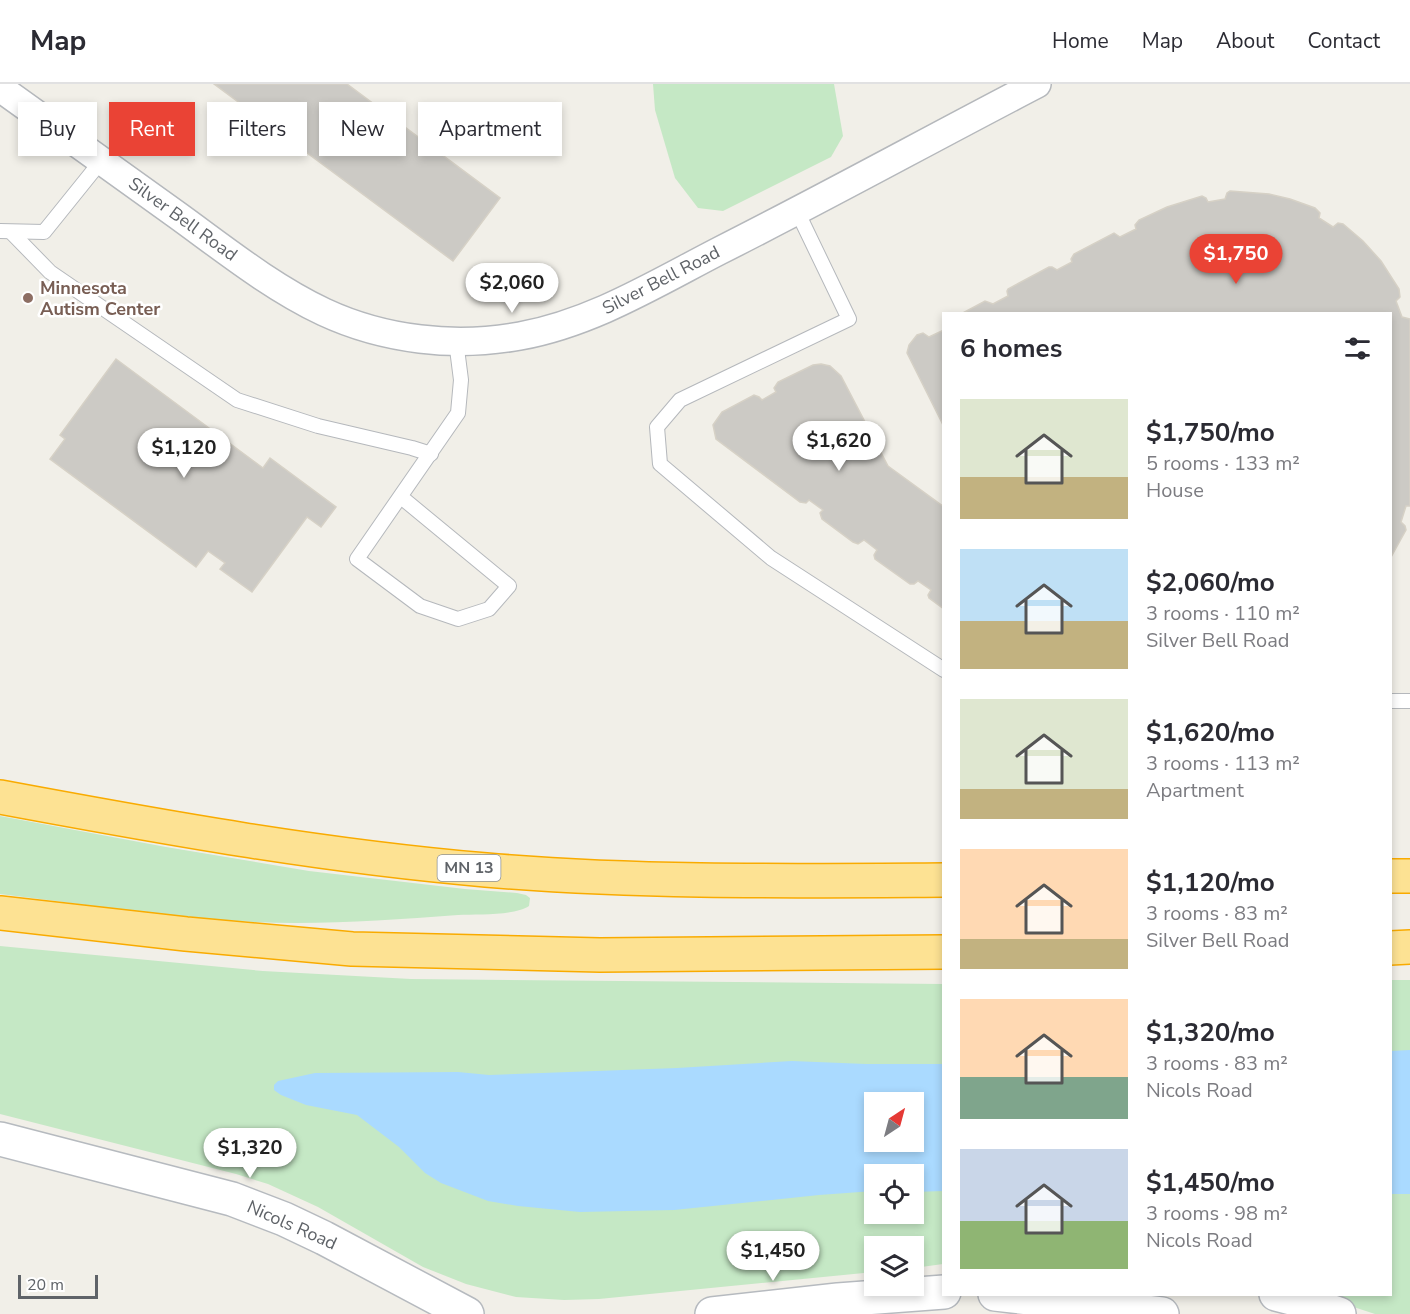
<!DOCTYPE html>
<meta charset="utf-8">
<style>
:root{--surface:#fff;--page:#f2f2f3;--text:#2b2b33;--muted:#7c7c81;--line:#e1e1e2;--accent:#ea4335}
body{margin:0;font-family:"Nunito Sans",sans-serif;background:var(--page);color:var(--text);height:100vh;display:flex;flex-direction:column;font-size:22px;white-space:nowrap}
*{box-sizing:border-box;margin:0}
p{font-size:20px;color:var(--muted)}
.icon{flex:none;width:33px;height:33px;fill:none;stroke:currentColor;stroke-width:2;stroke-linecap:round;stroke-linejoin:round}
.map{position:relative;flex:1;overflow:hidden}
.drawer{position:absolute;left:942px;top:228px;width:450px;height:984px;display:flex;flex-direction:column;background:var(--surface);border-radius:0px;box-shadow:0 3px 9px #0003}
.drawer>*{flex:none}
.top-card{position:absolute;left:18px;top:18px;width:570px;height:54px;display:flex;gap:12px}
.needle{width:39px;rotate:36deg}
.tools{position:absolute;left:864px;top:1008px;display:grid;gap:12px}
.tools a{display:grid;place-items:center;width:60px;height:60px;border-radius:0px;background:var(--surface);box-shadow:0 3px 9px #0003;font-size:30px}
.scale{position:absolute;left:18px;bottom:15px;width:80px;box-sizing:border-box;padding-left:6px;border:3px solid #5f6368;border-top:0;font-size:16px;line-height:21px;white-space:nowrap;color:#5f6368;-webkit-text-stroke:4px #fff;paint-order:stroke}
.price{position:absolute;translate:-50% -51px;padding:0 14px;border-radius:21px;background:#fff;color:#222;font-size:20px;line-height:39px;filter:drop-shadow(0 2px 3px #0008)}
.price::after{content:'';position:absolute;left:50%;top:36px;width:18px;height:14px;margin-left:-9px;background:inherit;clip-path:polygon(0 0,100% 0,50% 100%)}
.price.on{background:var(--accent);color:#fff}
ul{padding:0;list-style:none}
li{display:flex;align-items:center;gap:18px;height:150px;padding:0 18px}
li span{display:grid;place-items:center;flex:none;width:168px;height:120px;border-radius:0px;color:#555}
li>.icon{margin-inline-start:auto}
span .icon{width:72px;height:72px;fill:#fffc;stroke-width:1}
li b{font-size:26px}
h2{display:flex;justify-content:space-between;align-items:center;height:72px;padding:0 18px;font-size:26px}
.chip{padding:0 21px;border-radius:0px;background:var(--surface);box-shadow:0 3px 9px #0003;font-size:21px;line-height:54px}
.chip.on{background:var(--accent);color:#fff}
header{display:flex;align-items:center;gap:36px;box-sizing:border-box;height:84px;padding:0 30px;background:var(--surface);border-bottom:2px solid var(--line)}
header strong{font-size:28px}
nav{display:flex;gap:33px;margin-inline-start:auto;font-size:21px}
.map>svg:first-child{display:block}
.green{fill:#c5e8c5;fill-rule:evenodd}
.water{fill:#aadaff;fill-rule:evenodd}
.building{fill:#cccac5;stroke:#d6d1c6;stroke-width:1.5}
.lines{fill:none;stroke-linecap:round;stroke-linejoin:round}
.lane-casing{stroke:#b5b8bc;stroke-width:16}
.street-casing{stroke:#b5b8bc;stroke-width:30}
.secondary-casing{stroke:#b6babf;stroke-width:36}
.highway-casing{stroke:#f9ab00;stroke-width:36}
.lane{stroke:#fff;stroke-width:14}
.street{stroke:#fff;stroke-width:27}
.secondary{stroke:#fff;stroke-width:33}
.highway{stroke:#fde293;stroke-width:33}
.education-dot{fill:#8d6e63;stroke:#fff;stroke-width:2}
.labels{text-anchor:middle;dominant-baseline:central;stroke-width:5;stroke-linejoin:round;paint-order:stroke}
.shield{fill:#fff;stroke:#8f9295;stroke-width:1.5}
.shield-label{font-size:16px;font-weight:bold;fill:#5f6368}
.street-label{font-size:18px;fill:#5f6368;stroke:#fff}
.education-label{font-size:18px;font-weight:bold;fill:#785e54;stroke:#fff;text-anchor:start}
</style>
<header>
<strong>Map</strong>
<nav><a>Home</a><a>Map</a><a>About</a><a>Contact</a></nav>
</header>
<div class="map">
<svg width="1410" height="1230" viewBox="0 0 1410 1230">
<rect width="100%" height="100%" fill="#f1efe8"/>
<g class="green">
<polygon points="653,0 834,0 843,52 831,73 723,127 698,124 675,94 655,26"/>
<path d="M 0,732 L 166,763 L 309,787 L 465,805 L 517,809 L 526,811 L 530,814 L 529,822 C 514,832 477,830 458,831 C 389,836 322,841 253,838 C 169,834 84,820 0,810 Z"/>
<path d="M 0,862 L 263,887 L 411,895 L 943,900 L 943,1180 L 914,1184 L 914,1162 L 874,1162 L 874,1188 L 599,1215 L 564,1216 L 516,1213 L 466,1200 L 423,1183 L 318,1123 L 268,1100 L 236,1090 L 0,1030 ZM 874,1018 L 914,1018 L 914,1058 L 874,1058 ZM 874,1090 L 914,1090 L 914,1130 L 874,1130 Z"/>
<polygon points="1391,896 1410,896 1410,1230 1375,1230 1317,1211 1390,1210"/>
</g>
<g class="water">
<polygon points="1410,966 1410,1110 1391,1110 1391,967"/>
<path d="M 792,977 L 866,980 L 943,980 L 943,1107 L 914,1108 L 914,1090 L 874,1090 L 874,1107 L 819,1111 L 674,1126 L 580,1128 L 518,1122 L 488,1117 L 441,1099 L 425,1089 L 399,1063 L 357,1031 L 306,1021 L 281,1011 L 274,1006 L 274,1001 L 278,997 L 315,989 L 458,988 L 489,991 L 677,984 ZM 874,1018 L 914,1018 L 914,1058 L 874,1058 Z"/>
</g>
<g class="building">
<polygon points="214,0 347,0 500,114 453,177"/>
<polygon points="1230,107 1269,110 1290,115 1315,124 1320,129 1319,134 1333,143 1338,139 1343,140 1363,157 1381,177 1399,205 1400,213 1396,217 1402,233 1410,235 1410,422 1406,422 1401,438 1405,442 1406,446 1390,475 1390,230 961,230 985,217 993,220 1008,212 1007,207 1008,205 1049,183 1052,183 1057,186 1072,178 1071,175 1074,170 1114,149 1120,153 1136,145 1135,141 1139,136 1167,123 1202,112 1206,114 1208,118 1225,115 1227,109"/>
<polygon points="944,246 944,343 907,269 909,261 917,251 923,249 929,253"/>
<polygon points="116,275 263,384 270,374 336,423 321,443 307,433 252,508 220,485 225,479 208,467 196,483 50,375 65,355 60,351"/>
<polygon points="821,280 830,282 841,292 888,382 944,423 944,525 929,514 928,511 931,506 918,497 914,500 910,500 875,475 874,471 877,466 864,456 858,460 853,458 822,435 820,429 823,426 809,416 806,419 800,418 716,355 713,341 722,328 754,311 759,313 762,316 776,308 774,304 778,298 813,281"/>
</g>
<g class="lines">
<defs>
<g id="lane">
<polyline points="797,127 849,235 680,316 657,343 660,380 771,474 944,586"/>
<polyline points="0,147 44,148 102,76"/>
<polyline points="11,148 50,188 237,316 318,342 412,364 431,370"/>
<polyline points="401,413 509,502 489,525 458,535 420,522 357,475 458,329 461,296 456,257"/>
<polyline points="1390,617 1410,617"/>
</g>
<path id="street" d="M 0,4 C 59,46 118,88 177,131 C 224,165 271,203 324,228 C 384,256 455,264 520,252 C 592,239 655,200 719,167 C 826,113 931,55 1037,0"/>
<g id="secondary">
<polyline points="0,1055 232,1115 284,1135 324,1154 467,1230"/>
<polyline points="995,1210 1162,1230"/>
<polyline points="1276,1210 1295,1215 1339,1230"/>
<polyline points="712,1230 838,1216 944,1208"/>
</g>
<g id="highway">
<path d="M 0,713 C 161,743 322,772 486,786 C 638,799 791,797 944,796"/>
<polyline points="1390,792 1410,792"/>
<polyline points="0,829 186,850 352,865 600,871 944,868"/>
<polyline points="1390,864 1410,863"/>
</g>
</defs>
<use href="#lane" class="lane-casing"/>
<use href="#street" class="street-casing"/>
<use href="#secondary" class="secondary-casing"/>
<use href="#highway" class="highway-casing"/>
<use href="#lane" class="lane"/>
<use href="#street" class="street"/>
<use href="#secondary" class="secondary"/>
<use href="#highway" class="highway"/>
</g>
<circle class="education-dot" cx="28" cy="214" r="6"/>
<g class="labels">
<rect class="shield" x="437.5" y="771" width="63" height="26" rx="4.5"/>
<g class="shield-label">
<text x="469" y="784">MN 13</text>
</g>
<g class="street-label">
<text transform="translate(183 135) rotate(36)">Silver Bell Road</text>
<text transform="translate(661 196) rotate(-27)">Silver Bell Road</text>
<text transform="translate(292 1141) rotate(24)">Nicols Road</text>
</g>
<g class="education-label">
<text x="40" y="204">Minnesota<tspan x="40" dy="21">Autism Center</tspan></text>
</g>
</g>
</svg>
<div class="tools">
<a><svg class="needle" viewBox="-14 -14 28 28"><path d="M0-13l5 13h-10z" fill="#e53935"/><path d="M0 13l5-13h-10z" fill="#7c7c81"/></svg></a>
<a><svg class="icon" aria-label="locate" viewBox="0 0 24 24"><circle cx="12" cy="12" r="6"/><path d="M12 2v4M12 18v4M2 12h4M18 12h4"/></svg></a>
<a><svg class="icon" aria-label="layers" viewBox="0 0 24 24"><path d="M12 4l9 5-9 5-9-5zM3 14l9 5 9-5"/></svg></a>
</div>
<div class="scale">20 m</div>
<b class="price on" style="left:1236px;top:201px">$1,750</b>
<b class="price" style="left:512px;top:230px">$2,060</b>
<b class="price" style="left:839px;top:388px">$1,620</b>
<b class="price" style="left:184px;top:395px">$1,120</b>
<b class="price" style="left:250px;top:1095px">$1,320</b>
<b class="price" style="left:773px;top:1198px">$1,450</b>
<div class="top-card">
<a class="chip">Buy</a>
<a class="chip on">Rent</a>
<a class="chip">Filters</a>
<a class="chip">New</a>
<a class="chip">Apartment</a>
</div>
<section class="drawer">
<h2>6 homes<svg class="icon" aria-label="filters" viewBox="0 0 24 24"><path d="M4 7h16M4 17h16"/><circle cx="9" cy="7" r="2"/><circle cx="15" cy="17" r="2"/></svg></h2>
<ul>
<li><span style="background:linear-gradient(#dfe7d0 65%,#c2b280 0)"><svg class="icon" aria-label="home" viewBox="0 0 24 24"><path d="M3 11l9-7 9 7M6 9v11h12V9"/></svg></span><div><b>$1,750/mo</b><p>5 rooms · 133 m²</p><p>House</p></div></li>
<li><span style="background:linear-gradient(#bfe0f5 60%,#c2b280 0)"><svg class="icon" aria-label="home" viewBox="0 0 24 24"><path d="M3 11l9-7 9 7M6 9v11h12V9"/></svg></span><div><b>$2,060/mo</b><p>3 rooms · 110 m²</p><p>Silver Bell Road</p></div></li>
<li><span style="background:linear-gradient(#dfe7d0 75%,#c2b280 0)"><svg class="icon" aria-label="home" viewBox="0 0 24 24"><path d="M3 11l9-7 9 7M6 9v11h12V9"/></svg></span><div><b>$1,620/mo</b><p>3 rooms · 113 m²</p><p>Apartment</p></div></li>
<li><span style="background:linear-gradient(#ffd9b3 75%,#c2b280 0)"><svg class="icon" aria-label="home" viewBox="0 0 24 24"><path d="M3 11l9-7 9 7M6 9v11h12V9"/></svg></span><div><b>$1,120/mo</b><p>3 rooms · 83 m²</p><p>Silver Bell Road</p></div></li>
<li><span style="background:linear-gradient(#ffd9b3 65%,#7fa58c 0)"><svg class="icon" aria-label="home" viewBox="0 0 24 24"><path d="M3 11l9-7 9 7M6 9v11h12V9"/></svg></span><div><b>$1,320/mo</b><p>3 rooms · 83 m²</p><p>Nicols Road</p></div></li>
<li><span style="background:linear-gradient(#c9d6e8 60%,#8fb573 0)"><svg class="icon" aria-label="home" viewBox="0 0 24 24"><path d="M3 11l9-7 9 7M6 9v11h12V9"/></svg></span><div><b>$1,450/mo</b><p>3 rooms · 98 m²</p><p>Nicols Road</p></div></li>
</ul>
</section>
</div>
